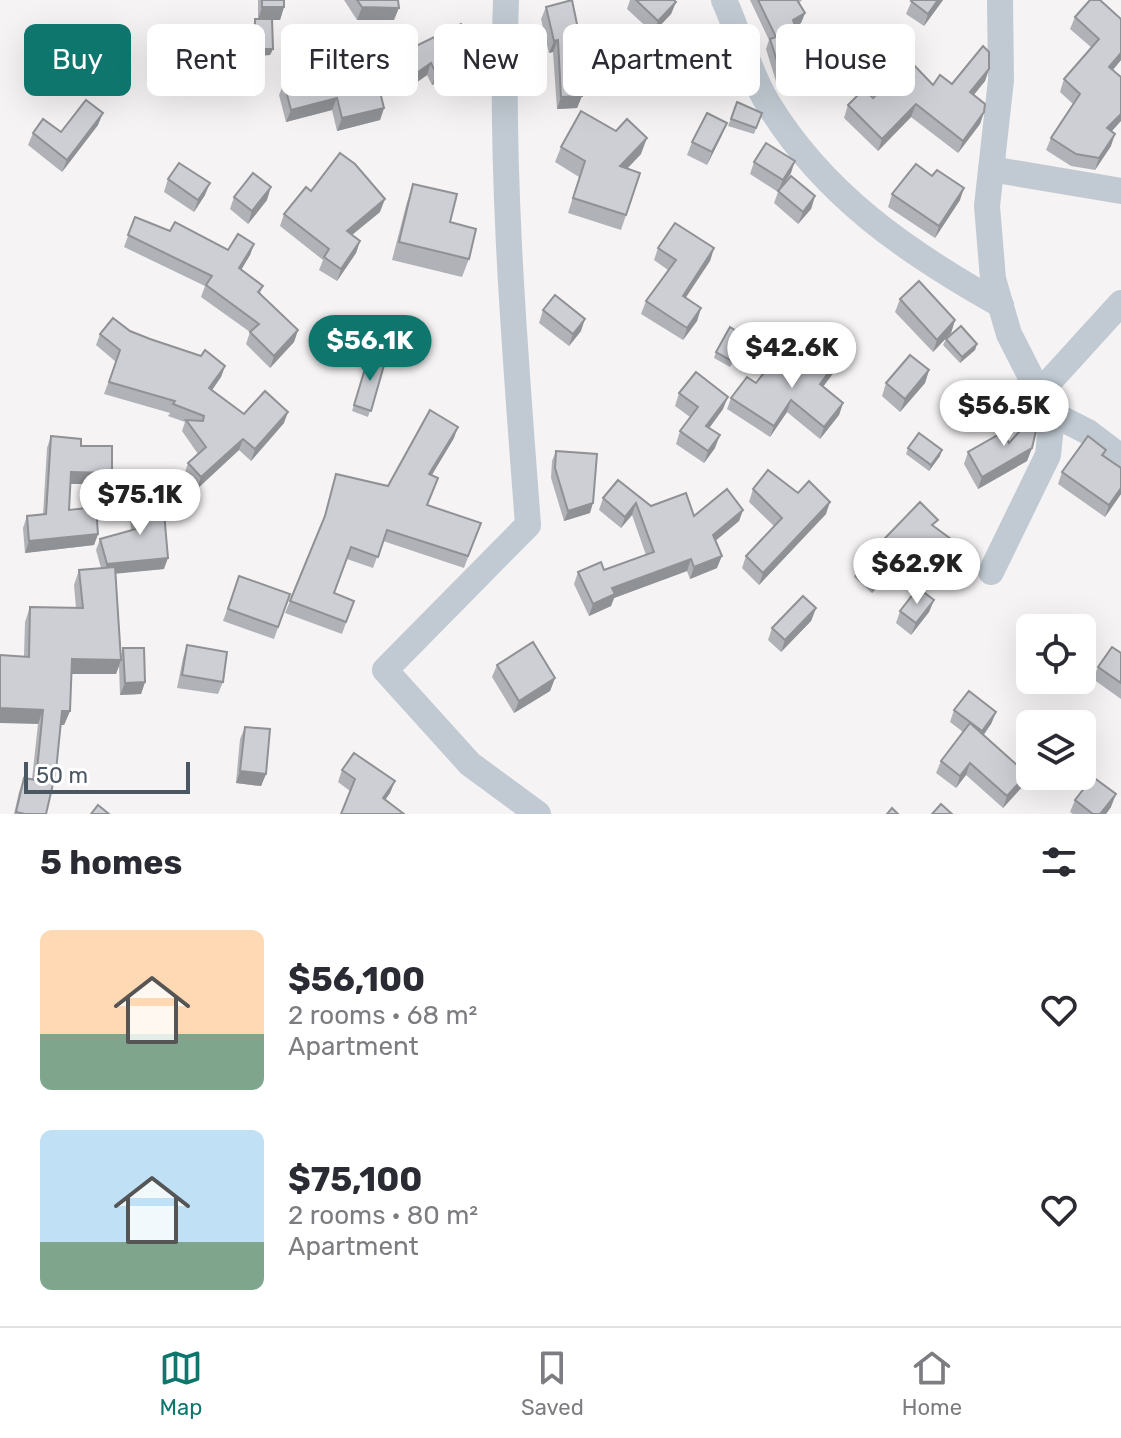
<!DOCTYPE html>
<meta charset="utf-8">
<style>
:root{--surface:#fff;--page:#f7f7f7;--text:#2b2b33;--muted:#7c7c81;--line:#e1e1e2;--accent:#0f766e}
body{margin:0;font-family:Rubik,sans-serif;background:var(--page);color:var(--text);height:100vh;display:flex;flex-direction:column;font-size:30px;white-space:nowrap}
*{box-sizing:border-box;margin:0}
p{font-size:26px;color:var(--muted)}
.icon{flex:none;width:44px;height:44px;fill:none;stroke:currentColor;stroke-width:2;stroke-linecap:round;stroke-linejoin:round}
.map{position:relative;height:814px;overflow:hidden}
.details{display:flex;flex-direction:column;background:var(--surface);flex:1}
.details>*{flex:none}
.top-card{position:absolute;left:24px;top:24px;width:1074px;height:72px;display:flex;gap:16px}
.buttons{position:absolute;left:1016px;top:614px;display:grid;gap:16px}
.buttons a{display:grid;place-items:center;width:80px;height:80px;border-radius:12px;background:var(--surface);box-shadow:0 8px 32px #0002;font-size:40px}
.scale{position:absolute;left:24px;bottom:20px;width:166px;box-sizing:border-box;padding-left:8px;border:4px solid #4a5661;border-top:0;font-size:22px;line-height:28px;white-space:nowrap;color:#4a5661;-webkit-text-stroke:6px #fff;paint-order:stroke}
.price{position:absolute;translate:-50% -68px;padding:0 18px;border-radius:28px;background:#fff;color:#222;font-size:26px;line-height:52px;filter:drop-shadow(0 2px 4px #0008)}
.price::after{content:'';position:absolute;left:50%;top:48px;width:24px;height:18px;margin-left:-12px;background:inherit;clip-path:polygon(0 0,100% 0,50% 100%)}
.price.on{background:var(--accent);color:#fff}
ul{padding:0;list-style:none}
li{display:flex;align-items:center;gap:24px;height:200px;padding:0 40px}
li span{display:grid;place-items:center;flex:none;width:224px;height:160px;border-radius:12px;color:#555}
li>.icon{margin-inline-start:auto}
span .icon{width:96px;height:96px;fill:#fffc;stroke-width:1}
li b{font-size:34px}
h2{display:flex;justify-content:space-between;align-items:center;height:96px;padding:0 40px;font-size:34px}
.tag{padding:0 28px;border-radius:12px;background:var(--surface);box-shadow:0 8px 32px #0002;font-size:28px;line-height:72px}
.tag.on{background:var(--accent);color:#fff}
.dock{display:flex;justify-content:space-around;align-items:center;height:112px;border-top:2px solid var(--line);background:var(--surface);font-size:22px;color:var(--muted)}
.dock a{display:grid;justify-items:center;gap:4px}
.dock .on{color:var(--accent)}
.map>svg:first-child{display:block}
.lines{fill:none;stroke-linecap:round;stroke-linejoin:round}
.street{stroke:#c1cad2;stroke-width:26}
.wall{fill:#b0b2b7}
.shaded-wall{fill:#909195}
.building{fill:#cdcfd5;stroke:#909195;stroke-width:2}
</style>
<div class="map">
<svg width="1121" height="814" viewBox="0 0 1121 814">
<rect width="100%" height="100%" fill="#f5f3f3"/>
<g class="lines">
<g class="street">
<path d="M 506,0 C 500,175 515,351 528,525 L 385,670 L 470,764 L 538,814"/>
<path d="M 724,0 C 739,33 749,72 767,102 C 823,195 908,253 1001,305"/>
<polyline points="991,169 1121,191"/>
<polyline points="1039,393 1121,303"/>
<polyline points="1047,411 1088,432 1121,457"/>
<polyline points="991,572 1048,455 1051,426 1045,405 1009,334 993,279 987,206 1001,80 1000,0"/>
</g>
</g>
<g class="wall">
<polygon points="258,0 284,0 284,7 280,20 272,20 273,49 270,55 258,56 252,92 228,91 229,59 234,47 253,47 253,26 255,19 258,19"/>
<polygon points="344,0 398,0 394,20 357,20"/>
<polygon points="630,0 674,0 676,2 671,14 653,33 627,9"/>
<polygon points="750,0 802,0 799,3 805,13 801,23 795,26 806,82 779,91 766,49 769,40"/>
<polygon points="912,0 943,0 924,26 906,14"/>
<polygon points="546,7 582,96 577,108 557,109 553,52 549,53 541,19"/>
<polygon points="1075,17 1121,19 1121,60 1113,70 1111,146 1095,170 1071,166 1046,150 1051,138 1073,104 1060,92 1064,79 1092,48 1070,29"/>
<polygon points="327,41 362,79 384,108 380,120 337,131 332,110 286,122 279,95 284,83 326,71 322,53"/>
<polygon points="412,48 471,66 432,85 427,75 406,90 387,63 392,51"/>
<polygon points="628,52 653,89 631,94 624,64"/>
<polygon points="989,69 985,81 974,95 984,112 980,124 958,153 911,117 878,151 844,118 848,105 873,98 933,85 952,84"/>
<polygon points="737,102 762,113 754,134 728,126"/>
<polygon points="98,125 62,172 28,145 33,133 61,132"/>
<polygon points="722,135 707,165 687,155 692,142"/>
<polygon points="561,147 641,154 627,169 626,215 621,230 568,213 579,177 555,162"/>
<polygon points="754,162 791,173 781,187 815,196 811,209 798,224 774,203 778,192 750,174"/>
<polygon points="932,176 960,200 935,238 888,207 892,194"/>
<polygon points="168,179 205,195 194,212 164,192"/>
<polygon points="413,184 450,222 469,259 462,277 392,260 407,202"/>
<polygon points="311,191 380,212 352,235 360,241 356,253 337,281 319,270 323,260 280,226 284,214"/>
<polygon points="234,197 267,200 248,224 230,209"/>
<polygon points="135,217 170,231 228,250 254,244 250,255 241,270 263,286 260,293 298,330 294,342 270,368 246,344 250,332 201,297 205,286 124,247"/>
<polygon points="658,248 714,248 710,261 685,297 701,308 697,321 683,340 641,314 646,301 668,270 654,260"/>
<polygon points="900,299 955,320 951,333 933,352 895,312"/>
<polygon points="543,310 581,331 569,346 539,323"/>
<polygon points="130,331 225,366 221,377 212,390 244,414 284,423 251,461 239,450 197,489 184,475 188,463 198,454 182,431 185,422 168,416 170,413 104,394 116,362 96,345 100,334"/>
<polygon points="946,339 977,344 975,350 960,363 943,345"/>
<polygon points="744,343 730,367 714,358 716,352"/>
<polygon points="386,358 368,417 352,411 367,362 370,363"/>
<polygon points="838,360 834,372 823,387 843,403 839,415 820,439 787,412 770,437 727,409 731,398 799,372"/>
<polygon points="929,370 925,383 900,412 882,396 886,383"/>
<polygon points="679,393 723,409 709,428 715,448 704,463 676,444 680,431 690,417 675,406"/>
<polygon points="51,436 81,446 108,484 70,484 69,510 98,534 94,545 25,553 23,528 27,516 43,515 47,448"/>
<polygon points="454,438 432,475 428,506 481,523 464,568 383,541 373,568 347,559 334,593 354,601 342,634 285,613 322,524 336,474 388,486"/>
<polygon points="1009,443 1032,448 1027,461 978,489 964,464 968,452"/>
<polygon points="908,448 940,456 929,471 906,454"/>
<polygon points="1106,450 1104,456 1121,468 1121,494 1105,517 1058,484 1062,472"/>
<polygon points="556,451 590,513 564,521 551,478 552,461"/>
<polygon points="753,489 826,514 759,585 742,568 746,556 774,526 749,502"/>
<polygon points="603,498 651,506 694,516 743,510 739,521 715,541 717,568 690,579 687,571 614,598 611,606 589,616 574,584 578,572 604,570 646,555 632,515 621,528 599,510"/>
<polygon points="134,504 164,569 116,573 121,655 123,648 145,682 141,694 120,695 119,666 116,674 71,674 70,711 64,725 61,725 46,814 14,814 19,792 24,778 32,779 38,724 24,656 25,622 30,607 76,608 74,585 79,570 101,568 96,550 100,539 131,530 130,515"/>
<polygon points="935,527 955,542 951,553 937,571 911,551 872,593 854,577 858,566"/>
<polygon points="239,576 290,594 274,639 223,621"/>
<polygon points="934,600 929,612 911,635 896,623 900,611"/>
<polygon points="816,608 811,621 781,652 768,640 772,628"/>
<polygon points="187,645 223,682 218,694 177,688 183,658"/>
<polygon points="1121,653 1121,699 1093,679 1098,667"/>
<polygon points="497,665 555,678 550,691 514,713 492,677"/>
<polygon points="954,710 996,712 991,724 984,735 1027,774 1023,786 1003,808 966,775 956,788 936,773 941,761 963,732 950,722"/>
<polygon points="245,727 266,774 261,786 236,783 240,739"/>
<polygon points="342,770 395,781 390,793 385,800 350,791 338,782"/>
<polygon points="1075,800 1111,807 1106,814 1073,814 1070,812"/>
</g>
<g class="shaded-wall">
<polygon points="938,0 943,0 924,26 928,14"/>
<polygon points="676,2 671,14 653,33 658,21"/>
<polygon points="262,7 284,7 280,20 258,20"/>
<polygon points="362,7 399,8 394,20 357,20"/>
<polygon points="805,13 801,23 790,30 793,20"/>
<polygon points="558,40 553,52 549,53 554,41"/>
<polygon points="255,49 273,49 270,55 253,56"/>
<polygon points="475,53 471,66 432,85 436,73"/>
<polygon points="1121,53 1121,60 1105,79 1109,67"/>
<polygon points="431,63 427,75 406,90 411,77"/>
<polygon points="989,69 985,81 966,104 970,92"/>
<polygon points="810,72 806,82 779,91 783,80"/>
<polygon points="657,76 653,89 631,94 635,82"/>
<polygon points="233,79 257,79 252,92 228,91"/>
<polygon points="582,96 577,108 557,109 561,97"/>
<polygon points="337,98 332,110 286,122 291,110"/>
<polygon points="916,104 911,117 878,151 882,139"/>
<polygon points="384,108 380,120 337,131 342,118"/>
<polygon points="984,112 980,124 958,153 963,141"/>
<polygon points="103,113 98,125 62,172 67,160"/>
<polygon points="1121,114 1121,121 1103,141 1107,128"/>
<polygon points="727,123 722,135 707,165 712,152"/>
<polygon points="1115,134 1111,146 1095,170 1099,158"/>
<polygon points="647,138 641,154 614,182 620,166"/>
<polygon points="795,161 791,173 778,192 783,180"/>
<polygon points="210,183 205,195 194,212 198,200"/>
<polygon points="271,187 267,200 248,224 252,211"/>
<polygon points="964,188 960,200 935,238 939,226"/>
<polygon points="815,196 811,209 798,224 803,212"/>
<polygon points="385,199 380,212 342,243 347,231"/>
<polygon points="360,241 356,253 337,281 341,269"/>
<polygon points="254,244 250,255 235,280 239,268"/>
<polygon points="714,248 710,261 679,308 683,296"/>
<polygon points="701,308 697,321 683,340 687,328"/>
<polygon points="585,319 581,331 569,346 573,334"/>
<polygon points="955,320 951,333 933,352 937,340"/>
<polygon points="298,330 294,342 270,368 274,356"/>
<polygon points="977,344 975,350 960,363 962,357"/>
<polygon points="838,360 834,372 816,396 820,384"/>
<polygon points="225,366 221,377 205,400 209,388"/>
<polygon points="929,370 925,383 900,412 905,399"/>
<polygon points="728,397 723,409 702,438 706,426"/>
<polygon points="791,400 787,412 770,437 774,426"/>
<polygon points="843,403 839,415 820,439 824,427"/>
<polygon points="288,412 284,423 251,461 255,449"/>
<polygon points="458,427 454,438 425,486 429,474"/>
<polygon points="720,435 715,448 704,463 708,451"/>
<polygon points="243,439 239,450 197,489 201,477"/>
<polygon points="1032,448 1027,461 978,489 982,477"/>
<polygon points="942,450 940,456 929,471 931,465"/>
<polygon points="71,472 112,473 108,484 67,484"/>
<polygon points="1121,488 1121,494 1105,517 1109,505"/>
<polygon points="830,502 826,514 759,585 763,573"/>
<polygon points="593,503 590,513 564,521 568,511"/>
<polygon points="636,503 632,515 621,528 625,517"/>
<polygon points="743,510 739,521 708,547 713,535"/>
<polygon points="98,534 94,545 25,553 29,541"/>
<polygon points="915,540 911,551 872,593 876,582"/>
<polygon points="955,542 951,553 937,571 941,560"/>
<polygon points="722,556 717,568 690,579 694,567"/>
<polygon points="168,558 164,569 103,575 107,564"/>
<polygon points="691,559 687,571 614,598 611,606 589,616 593,604 612,588"/>
<polygon points="934,600 929,612 911,635 916,623"/>
<polygon points="816,608 811,621 781,652 785,640"/>
<polygon points="72,659 121,660 116,674 67,674"/>
<polygon points="555,678 550,691 514,713 519,701"/>
<polygon points="145,682 141,694 120,695 125,683"/>
<polygon points="0,708 43,710 38,724 0,723"/>
<polygon points="62,711 70,711 64,725 57,725"/>
<polygon points="996,712 991,724 977,743 982,731"/>
<polygon points="970,763 966,775 956,788 960,776"/>
<polygon points="240,771 266,774 261,786 236,783"/>
<polygon points="1027,774 1023,786 1003,808 1007,796"/>
<polygon points="395,781 390,793 378,810 383,798"/>
<polygon points="1116,794 1111,807 1106,814 1100,814"/>
</g>
<g class="building">
<rect x="262" y="0" width="22" height="7"/>
<polygon points="357,0 398,0 399,8 362,7"/>
<polygon points="572,0 578,29 582,96 561,97 558,40 554,41 546,7"/>
<polygon points="636,0 674,0 676,2 658,21"/>
<polygon points="758,0 797,0 805,13 793,20 810,72 783,80 770,39 776,37"/>
<polygon points="912,0 938,0 928,14 911,1"/>
<polygon points="1090,0 1100,0 1121,19 1121,53 1109,67 1121,77 1121,114 1107,128 1115,134 1099,158 1076,154 1051,138 1080,94 1064,79 1099,39 1075,17"/>
<polygon points="255,19 272,19 273,49 258,49 258,47 255,47"/>
<polygon points="461,24 475,53 436,73 431,63 411,77 392,51 407,40 412,48"/>
<polygon points="352,35 362,79 376,76 384,108 342,118 337,98 291,110 284,83 333,69 327,41"/>
<polygon points="983,46 989,52 989,69 970,92 985,104 984,112 963,141 916,104 882,139 848,105 864,89 873,98 910,61 933,85 940,75 952,84"/>
<polygon points="234,47 258,47 257,79 233,79"/>
<polygon points="650,47 657,76 635,82 628,52"/>
<polygon points="86,100 103,113 67,160 33,133 43,119 61,132"/>
<polygon points="737,102 762,113 756,128 731,119"/>
<polygon points="581,111 616,131 627,119 647,138 620,166 640,173 626,215 573,198 585,161 561,147"/>
<polygon points="707,113 727,123 712,152 692,142"/>
<polygon points="766,143 795,161 783,180 754,162"/>
<polygon points="340,153 355,164 385,199 347,231 360,241 341,269 324,257 329,249 284,214 306,187 311,191"/>
<polygon points="179,163 210,183 198,200 168,179"/>
<polygon points="916,164 932,176 937,170 964,188 939,226 892,194"/>
<polygon points="253,173 271,187 252,211 234,197"/>
<polygon points="791,176 815,196 803,212 778,191"/>
<polygon points="413,184 457,194 450,222 476,229 469,259 399,242"/>
<polygon points="135,217 170,231 175,222 228,250 238,234 254,244 239,268 263,286 258,292 298,330 274,356 250,332 259,324 206,285 212,276 128,235"/>
<polygon points="675,223 714,248 683,296 701,308 687,328 646,301 676,260 658,248"/>
<polygon points="919,281 955,320 937,340 900,299"/>
<polygon points="555,295 585,319 573,334 543,310"/>
<polygon points="113,318 130,331 150,339 201,356 205,350 225,366 209,388 244,414 265,391 288,412 255,449 243,439 201,477 188,463 206,447 186,420 203,421 204,416 173,404 175,401 109,382 120,350 100,334"/>
<polygon points="961,326 977,344 962,357 946,339"/>
<polygon points="730,327 746,337 732,361 716,352"/>
<polygon points="818,346 838,360 820,384 843,403 824,427 791,400 774,426 731,398 747,377 756,383 777,356 799,372"/>
<polygon points="373,353 386,358 371,411 354,405 367,362 370,363"/>
<polygon points="910,355 929,370 905,399 886,383"/>
<polygon points="696,372 728,397 706,426 720,435 708,451 680,431 698,407 679,393"/>
<polygon points="430,410 458,427 429,474 438,478 427,505 481,523 468,556 387,530 378,557 351,547 334,593 354,601 346,622 290,601 325,516 336,474 388,486"/>
<polygon points="1035,414 1039,418 1032,448 982,477 968,452 1003,432 1009,443"/>
<polygon points="919,433 942,450 931,465 908,448"/>
<polygon points="51,436 81,439 81,446 112,446 112,473 71,472 69,510 96,507 98,534 29,541 27,516 46,514"/>
<polygon points="1088,436 1106,450 1102,455 1121,468 1121,488 1109,505 1062,472"/>
<polygon points="556,451 597,454 593,503 568,511 555,468"/>
<polygon points="768,470 798,493 809,481 830,502 763,573 746,556 782,518 753,489"/>
<polygon points="618,480 651,506 686,493 694,516 727,489 743,510 713,535 722,556 694,567 691,559 612,588 615,594 593,604 578,572 601,562 604,570 654,552 636,503 625,517 603,498"/>
<polygon points="163,501 168,558 107,564 100,539 136,529 134,504"/>
<polygon points="920,502 938,520 932,525 955,542 941,560 915,540 876,582 858,566"/>
<polygon points="115,567 121,660 72,659 70,711 62,711 56,771 46,814 25,814 16,812 24,778 36,780 43,710 0,708 0,655 29,657 30,607 83,608 79,570"/>
<polygon points="239,576 290,594 278,627 228,609"/>
<polygon points="918,588 934,600 916,623 900,611"/>
<polygon points="803,596 816,608 785,640 772,628"/>
<polygon points="533,642 555,678 519,701 497,665"/>
<polygon points="187,645 227,652 223,682 182,675"/>
<polygon points="1112,647 1121,653 1121,683 1098,667"/>
<polygon points="123,648 144,648 145,682 125,683"/>
<polygon points="969,691 996,712 982,731 954,710"/>
<polygon points="970,723 1027,774 1007,796 970,763 960,776 941,761"/>
<polygon points="245,727 270,729 266,774 240,771"/>
<polygon points="354,753 395,781 383,798 404,814 341,814 355,779 342,770"/>
<polygon points="1093,777 1116,794 1100,814 1093,814 1075,800"/>
<polygon points="941,804 952,814 932,814"/>
<polygon points="98,805 109,814 91,814"/>
<polygon points="892,808 898,814 887,814"/>
</g>
</svg>
<div class="buttons">
<a><svg class="icon" aria-label="locate" viewBox="0 0 24 24"><circle cx="12" cy="12" r="6"/><path d="M12 2v4M12 18v4M2 12h4M18 12h4"/></svg></a>
<a><svg class="icon" aria-label="layers" viewBox="0 0 24 24"><path d="M12 4l9 5-9 5-9-5zM3 14l9 5 9-5"/></svg></a>
</div>
<div class="scale">50 m</div>
<b class="price on" style="left:370px;top:383px">$56.1K</b>
<b class="price" style="left:792px;top:390px">$42.6K</b>
<b class="price" style="left:1004px;top:448px">$56.5K</b>
<b class="price" style="left:140px;top:537px">$75.1K</b>
<b class="price" style="left:917px;top:606px">$62.9K</b>
<div class="top-card">
<a class="tag on">Buy</a>
<a class="tag">Rent</a>
<a class="tag">Filters</a>
<a class="tag">New</a>
<a class="tag">Apartment</a>
<a class="tag">House</a>
</div>
</div>
<section class="details">
<h2>5 homes<svg class="icon" aria-label="filters" viewBox="0 0 24 24"><path d="M4 7h16M4 17h16"/><circle cx="9" cy="7" r="2"/><circle cx="15" cy="17" r="2"/></svg></h2>
<ul>
<li><span style="background:linear-gradient(#ffd9b3 65%,#7fa58c 0)"><svg class="icon" aria-label="home" viewBox="0 0 24 24"><path d="M3 11l9-7 9 7M6 9v11h12V9"/></svg></span><div><b>$56,100</b><p>2 rooms · 68 m²</p><p>Apartment</p></div><svg class="icon" aria-label="heart" viewBox="0 0 24 24"><path d="M12 20l-8-8c-3-5 5-10 8-4 3-6 11-1 8 4z"/></svg></li>
<li><span style="background:linear-gradient(#bfe0f5 70%,#7fa58c 0)"><svg class="icon" aria-label="home" viewBox="0 0 24 24"><path d="M3 11l9-7 9 7M6 9v11h12V9"/></svg></span><div><b>$75,100</b><p>2 rooms · 80 m²</p><p>Apartment</p></div><svg class="icon" aria-label="heart" viewBox="0 0 24 24"><path d="M12 20l-8-8c-3-5 5-10 8-4 3-6 11-1 8 4z"/></svg></li>
</ul>
</section>
<nav class="dock">
<a class="on"><svg class="icon" aria-label="map" viewBox="0 0 24 24"><path d="M3 6l6-2 6 2 6-2v14l-6 2-6-2-6 2zM9 4v14M15 6v14"/></svg>Map</a>
<a><svg class="icon" aria-label="saved" viewBox="0 0 24 24"><path d="M7 4h10v16l-5-4-5 4z"/></svg>Saved</a>
<a><svg class="icon" aria-label="home" viewBox="0 0 24 24"><path d="M3 11l9-7 9 7M6 9v11h12V9"/></svg>Home</a>
</nav>
